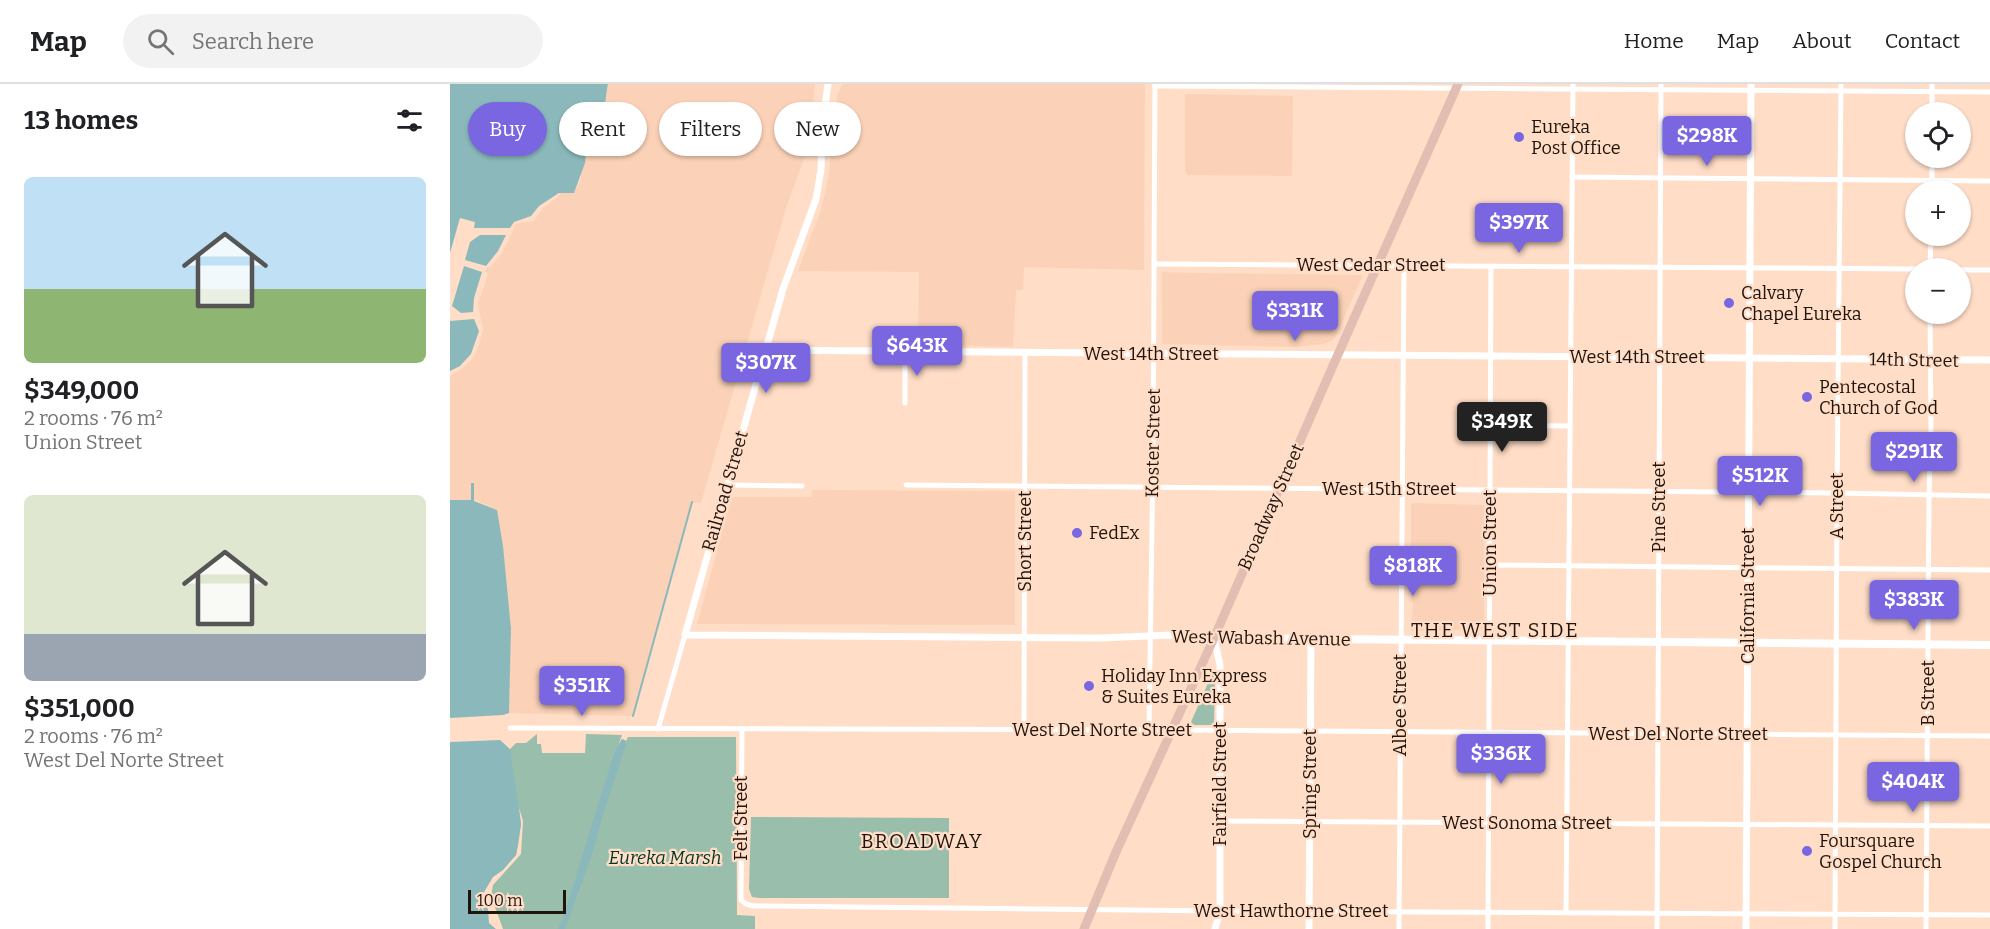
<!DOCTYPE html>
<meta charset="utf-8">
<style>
:root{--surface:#fff;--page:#f2f2f2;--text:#202124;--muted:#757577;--line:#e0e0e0;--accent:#7a66e1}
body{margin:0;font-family:Bitter,serif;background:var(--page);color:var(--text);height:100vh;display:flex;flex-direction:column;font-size:22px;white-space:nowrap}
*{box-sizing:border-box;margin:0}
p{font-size:20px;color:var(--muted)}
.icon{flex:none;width:33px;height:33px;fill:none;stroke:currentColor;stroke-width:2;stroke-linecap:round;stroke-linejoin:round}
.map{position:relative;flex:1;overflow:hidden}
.details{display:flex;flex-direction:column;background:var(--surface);width:450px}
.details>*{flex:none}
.hud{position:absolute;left:18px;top:18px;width:570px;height:54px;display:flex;gap:12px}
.buttons{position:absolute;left:1455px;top:18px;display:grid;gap:12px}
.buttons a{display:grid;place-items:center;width:66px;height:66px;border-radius:50%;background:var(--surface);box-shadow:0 2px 4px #0004;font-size:30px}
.scale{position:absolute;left:18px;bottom:15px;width:98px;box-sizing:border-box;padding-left:6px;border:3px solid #20140c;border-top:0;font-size:16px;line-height:21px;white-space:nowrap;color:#20140c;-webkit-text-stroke:4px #ffddc7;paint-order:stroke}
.price{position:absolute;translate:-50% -51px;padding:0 14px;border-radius:6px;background:var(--accent);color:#fff;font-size:20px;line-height:39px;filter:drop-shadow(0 2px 3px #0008)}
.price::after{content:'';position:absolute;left:50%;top:36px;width:18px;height:14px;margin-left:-9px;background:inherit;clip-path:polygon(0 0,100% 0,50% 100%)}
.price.on{background:#222;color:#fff}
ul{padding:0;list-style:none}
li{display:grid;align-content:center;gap:12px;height:318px;padding:0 24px}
li span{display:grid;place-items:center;height:186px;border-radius:9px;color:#555}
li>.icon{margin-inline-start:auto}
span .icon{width:108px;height:108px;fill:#fffc;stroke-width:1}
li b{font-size:26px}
h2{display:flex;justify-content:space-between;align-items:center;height:72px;padding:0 24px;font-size:26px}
.pill{padding:0 21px;border-radius:27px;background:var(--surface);box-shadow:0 2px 4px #0004;font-size:21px;line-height:54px}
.pill.on{background:var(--accent);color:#fff}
header{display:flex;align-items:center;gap:36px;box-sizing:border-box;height:84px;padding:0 30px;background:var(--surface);border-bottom:2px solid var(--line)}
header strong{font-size:28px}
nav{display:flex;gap:33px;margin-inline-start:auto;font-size:21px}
.search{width:420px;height:54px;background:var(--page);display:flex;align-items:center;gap:15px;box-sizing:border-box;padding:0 21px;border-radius:33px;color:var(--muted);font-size:22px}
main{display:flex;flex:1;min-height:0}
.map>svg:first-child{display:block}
.built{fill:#fbd2b7}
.green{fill:#9abeac}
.water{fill:#8bb9bb}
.pier{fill:#ffddc7;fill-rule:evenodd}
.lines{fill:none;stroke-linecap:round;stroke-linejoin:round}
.stream{stroke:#8bb9bb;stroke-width:2}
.minor{stroke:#fff;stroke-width:5}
.tertiary{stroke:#fff;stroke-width:7}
.secondary{stroke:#fff;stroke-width:8}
.trunk{stroke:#e1bdb2;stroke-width:9}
.poi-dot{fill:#7a66e1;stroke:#ffddc7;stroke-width:2}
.labels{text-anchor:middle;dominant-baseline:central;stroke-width:4.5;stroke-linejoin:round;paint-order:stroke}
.poi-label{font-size:18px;fill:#20140c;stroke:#ffddc7;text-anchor:start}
.street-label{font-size:18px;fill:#20140c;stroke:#ffddc7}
.park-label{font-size:18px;font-style:italic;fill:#003623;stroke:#ffddc7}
.neighbourhood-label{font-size:20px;letter-spacing:1.5px;fill:#20140c;stroke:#ffddc7}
</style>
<header>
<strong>Map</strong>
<div class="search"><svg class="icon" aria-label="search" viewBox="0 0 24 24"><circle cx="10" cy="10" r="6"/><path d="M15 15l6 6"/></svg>Search here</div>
<nav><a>Home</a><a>Map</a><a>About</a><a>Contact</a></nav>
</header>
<main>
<section class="details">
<h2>13 homes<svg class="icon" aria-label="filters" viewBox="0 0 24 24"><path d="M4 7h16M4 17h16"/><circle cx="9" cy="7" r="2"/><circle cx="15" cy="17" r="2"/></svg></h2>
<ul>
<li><span style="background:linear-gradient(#bfe0f5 60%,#8fb573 0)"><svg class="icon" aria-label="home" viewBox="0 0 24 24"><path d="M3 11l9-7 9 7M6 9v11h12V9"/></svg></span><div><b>$349,000</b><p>2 rooms · 76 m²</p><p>Union Street</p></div></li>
<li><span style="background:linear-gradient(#dfe7d0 75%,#9aa5b1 0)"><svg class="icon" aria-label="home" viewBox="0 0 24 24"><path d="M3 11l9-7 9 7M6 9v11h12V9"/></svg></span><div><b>$351,000</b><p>2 rooms · 76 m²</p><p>West Del Norte Street</p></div></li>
</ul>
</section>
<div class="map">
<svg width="1540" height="845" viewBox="0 0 1540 845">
<rect width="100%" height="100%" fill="#ffddc7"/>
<g class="built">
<polygon points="158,0 365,0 361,42 357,67 336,124 251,419 242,419 183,632 59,629 61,545 47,426 22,414 21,416 0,416 0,289 39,180 65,139 109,109 124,109 131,95 133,56 144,52"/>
<polygon points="392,0 695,0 694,186 574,183 573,206 566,206 563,263 468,260 469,188 348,187 372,123 379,90 387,12"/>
<polygon points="735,10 843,12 842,92 737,91 735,87"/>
<polygon points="712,188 748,189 913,191 886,252 881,257 874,260 846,263 806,262 712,260"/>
<polygon points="362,406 565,407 565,541 247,540 282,413 362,413"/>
<polygon points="961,419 1034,421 1034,545 961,547 963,519 961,515"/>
</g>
<g class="green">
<polygon points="762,590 765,590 764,641 744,641 741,638"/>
<polygon points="87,650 87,660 91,660 92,669 135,669 136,650 172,651 168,662 172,655 176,657 178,653 286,653 287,831 305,832 305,845 53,845 41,812 43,801 71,770 73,737 69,724 71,740 68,762 66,771 57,780 53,773 0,845 60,665 66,659 76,659"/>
<polygon points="301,733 499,734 499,814 309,814 302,813 299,805"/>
</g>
<g class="water">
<path d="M 0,0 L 158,0 C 153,22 158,46 133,56 L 133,62 L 136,66 L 135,79 L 124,109 L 109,109 L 91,122 L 83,135 L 65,139 L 51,166 L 39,180 L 25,221 L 31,249 L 24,270 L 13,282 L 0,289 Z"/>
<polygon points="21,399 24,399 24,417 47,426 53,462 61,545 59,629 53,631 0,634 0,416 21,416"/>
<polygon points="0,651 52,655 60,665 71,740 66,771 53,786 43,793 33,810 38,826 39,839 46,845 0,845"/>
<polygon points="172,655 176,657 176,661 153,731 142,771 115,845 108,845 113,834 158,688 165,667"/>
</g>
<g class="pier">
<path d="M 109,109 L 110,109 L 108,113 L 93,124 L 84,137 L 66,140 L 53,168 L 41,183 L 38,183 L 36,188 L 38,190 L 28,220 L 33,246 L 29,261 L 23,274 L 13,284 L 0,292 L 0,287 L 10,282 L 21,270 L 29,247 L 24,235 L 0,237 L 0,169 L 10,134 L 25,138 L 24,144 L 60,144 L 64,138 L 81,132 L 89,122 ZM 30,151 L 56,151 L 48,167 L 36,182 L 15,176 L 20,158 ZM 14,182 L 32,188 L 24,214 L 23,228 L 11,229 L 2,222 Z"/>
<polygon points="0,648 42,649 55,654 62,662 60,665 50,656 0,658"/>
</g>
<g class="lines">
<polyline class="stream" points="183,632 242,418"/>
<g class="minor">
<polyline points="705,2 1540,8"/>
<polyline points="1482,28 1482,0"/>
<polyline points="1122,93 1540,97"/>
<polyline points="1482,106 1482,74"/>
<polyline points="704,180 1466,185"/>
<polyline points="1480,184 1481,152"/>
<polyline points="1510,186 1540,186"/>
<polyline points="455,268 455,319"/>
<polyline points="1040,341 1120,342"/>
<polyline points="276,401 352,402"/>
<polyline points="456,401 1387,409 1540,412"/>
<polyline points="1039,481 1540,486"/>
<polyline points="60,644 723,646 1540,652"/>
<polyline points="208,645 235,551"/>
<polyline points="292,645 291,810 291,816 296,820 303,822 770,827 1540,831"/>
<polyline points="574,645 575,269"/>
<polyline points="699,646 703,374 705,0"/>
<polyline points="770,737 1540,742"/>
<polyline points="1116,828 1123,0"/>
<polyline points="949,845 954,181"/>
<polyline points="1038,845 1041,182"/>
<polyline points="1207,845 1211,0"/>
<polyline points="1385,845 1387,409 1391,0"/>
<polyline points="1476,845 1479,411 1481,343 1480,230"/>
</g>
<g class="tertiary">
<polyline points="378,0 372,45 371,86 366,115 333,205 235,551 649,554 723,551 764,554 770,581 770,827 765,845"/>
<polyline points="300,266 1540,276"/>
<polyline points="859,845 861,555"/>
<polyline points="1296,845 1301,0"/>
</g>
<polyline class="secondary" points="764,554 1540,561"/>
<polyline class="trunk" points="634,845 666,768 764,554 878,293 1008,0"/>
</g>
<g class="poi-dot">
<circle cx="1069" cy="53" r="6"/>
<circle cx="1279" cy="219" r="6"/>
<circle cx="1357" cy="313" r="6"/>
<circle cx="627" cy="449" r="6"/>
<circle cx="639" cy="602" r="6"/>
<circle cx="1357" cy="767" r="6"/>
</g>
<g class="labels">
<g class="poi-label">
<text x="1081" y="43">Eureka<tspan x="1081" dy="21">Post Office</tspan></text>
<text x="1291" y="209">Calvary<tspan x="1291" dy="21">Chapel Eureka</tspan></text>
<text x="1369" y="303">Pentecostal<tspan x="1369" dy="21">Church of God</tspan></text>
<text x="639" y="449">FedEx</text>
<text x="651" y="592">Holiday Inn Express<tspan x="651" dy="21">&amp; Suites Eureka</tspan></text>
<text x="1369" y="757">Foursquare<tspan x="1369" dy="21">Gospel Church</tspan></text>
</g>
<g class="street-label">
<text x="921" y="181">West Cedar Street</text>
<text x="701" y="270">West 14th Street</text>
<text x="1187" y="273">West 14th Street</text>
<text transform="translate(1464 276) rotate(1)">14th Street</text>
<text transform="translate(703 359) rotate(-89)">Koster Street</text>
<text x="939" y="405">West 15th Street</text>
<text transform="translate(275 407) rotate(-74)">Railroad Street</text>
<text transform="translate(1387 422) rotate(-90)">A Street</text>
<text transform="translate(821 423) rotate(-66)">Broadway Street</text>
<text transform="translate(1209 423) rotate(-90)">Pine Street</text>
<text transform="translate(575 457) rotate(-90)">Short Street</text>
<text transform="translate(1040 459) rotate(-90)">Union Street</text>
<text transform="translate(1298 512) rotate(-90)">California Street</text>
<text transform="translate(811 554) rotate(1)">West Wabash Avenue</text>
<text transform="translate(1478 609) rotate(-90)">B Street</text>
<text transform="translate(950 621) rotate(-90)">Albee Street</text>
<text x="652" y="646">West Del Norte Street</text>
<text x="1228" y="650">West Del Norte Street</text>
<text transform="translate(770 700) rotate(-90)">Fairfield Street</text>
<text transform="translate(860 700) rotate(-90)">Spring Street</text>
<text transform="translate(291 734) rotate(-90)">Felt Street</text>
<text x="1077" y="739">West Sonoma Street</text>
<text x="841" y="827">West Hawthorne Street</text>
</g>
<g class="park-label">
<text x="215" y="774">Eureka Marsh</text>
</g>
<g class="neighbourhood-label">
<text x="1045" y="546">THE WEST SIDE</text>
<text x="472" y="757">BROADWAY</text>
</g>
</g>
</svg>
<div class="buttons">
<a><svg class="icon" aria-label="locate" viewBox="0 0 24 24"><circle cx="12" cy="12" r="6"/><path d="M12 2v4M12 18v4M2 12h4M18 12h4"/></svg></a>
<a>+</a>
<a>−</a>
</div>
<div class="scale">100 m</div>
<b class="price" style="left:1257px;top:83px">$298K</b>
<b class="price" style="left:1069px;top:170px">$397K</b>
<b class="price" style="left:845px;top:258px">$331K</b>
<b class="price" style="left:467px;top:293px">$643K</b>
<b class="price" style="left:316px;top:310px">$307K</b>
<b class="price on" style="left:1052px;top:369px">$349K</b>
<b class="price" style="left:1464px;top:399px">$291K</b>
<b class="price" style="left:1310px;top:423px">$512K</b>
<b class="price" style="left:963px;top:513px">$818K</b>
<b class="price" style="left:1464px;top:547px">$383K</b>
<b class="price" style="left:132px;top:633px">$351K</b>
<b class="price" style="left:1051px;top:701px">$336K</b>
<b class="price" style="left:1463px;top:729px">$404K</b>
<div class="hud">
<a class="pill on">Buy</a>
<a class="pill">Rent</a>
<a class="pill">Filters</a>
<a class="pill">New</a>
</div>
</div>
</main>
